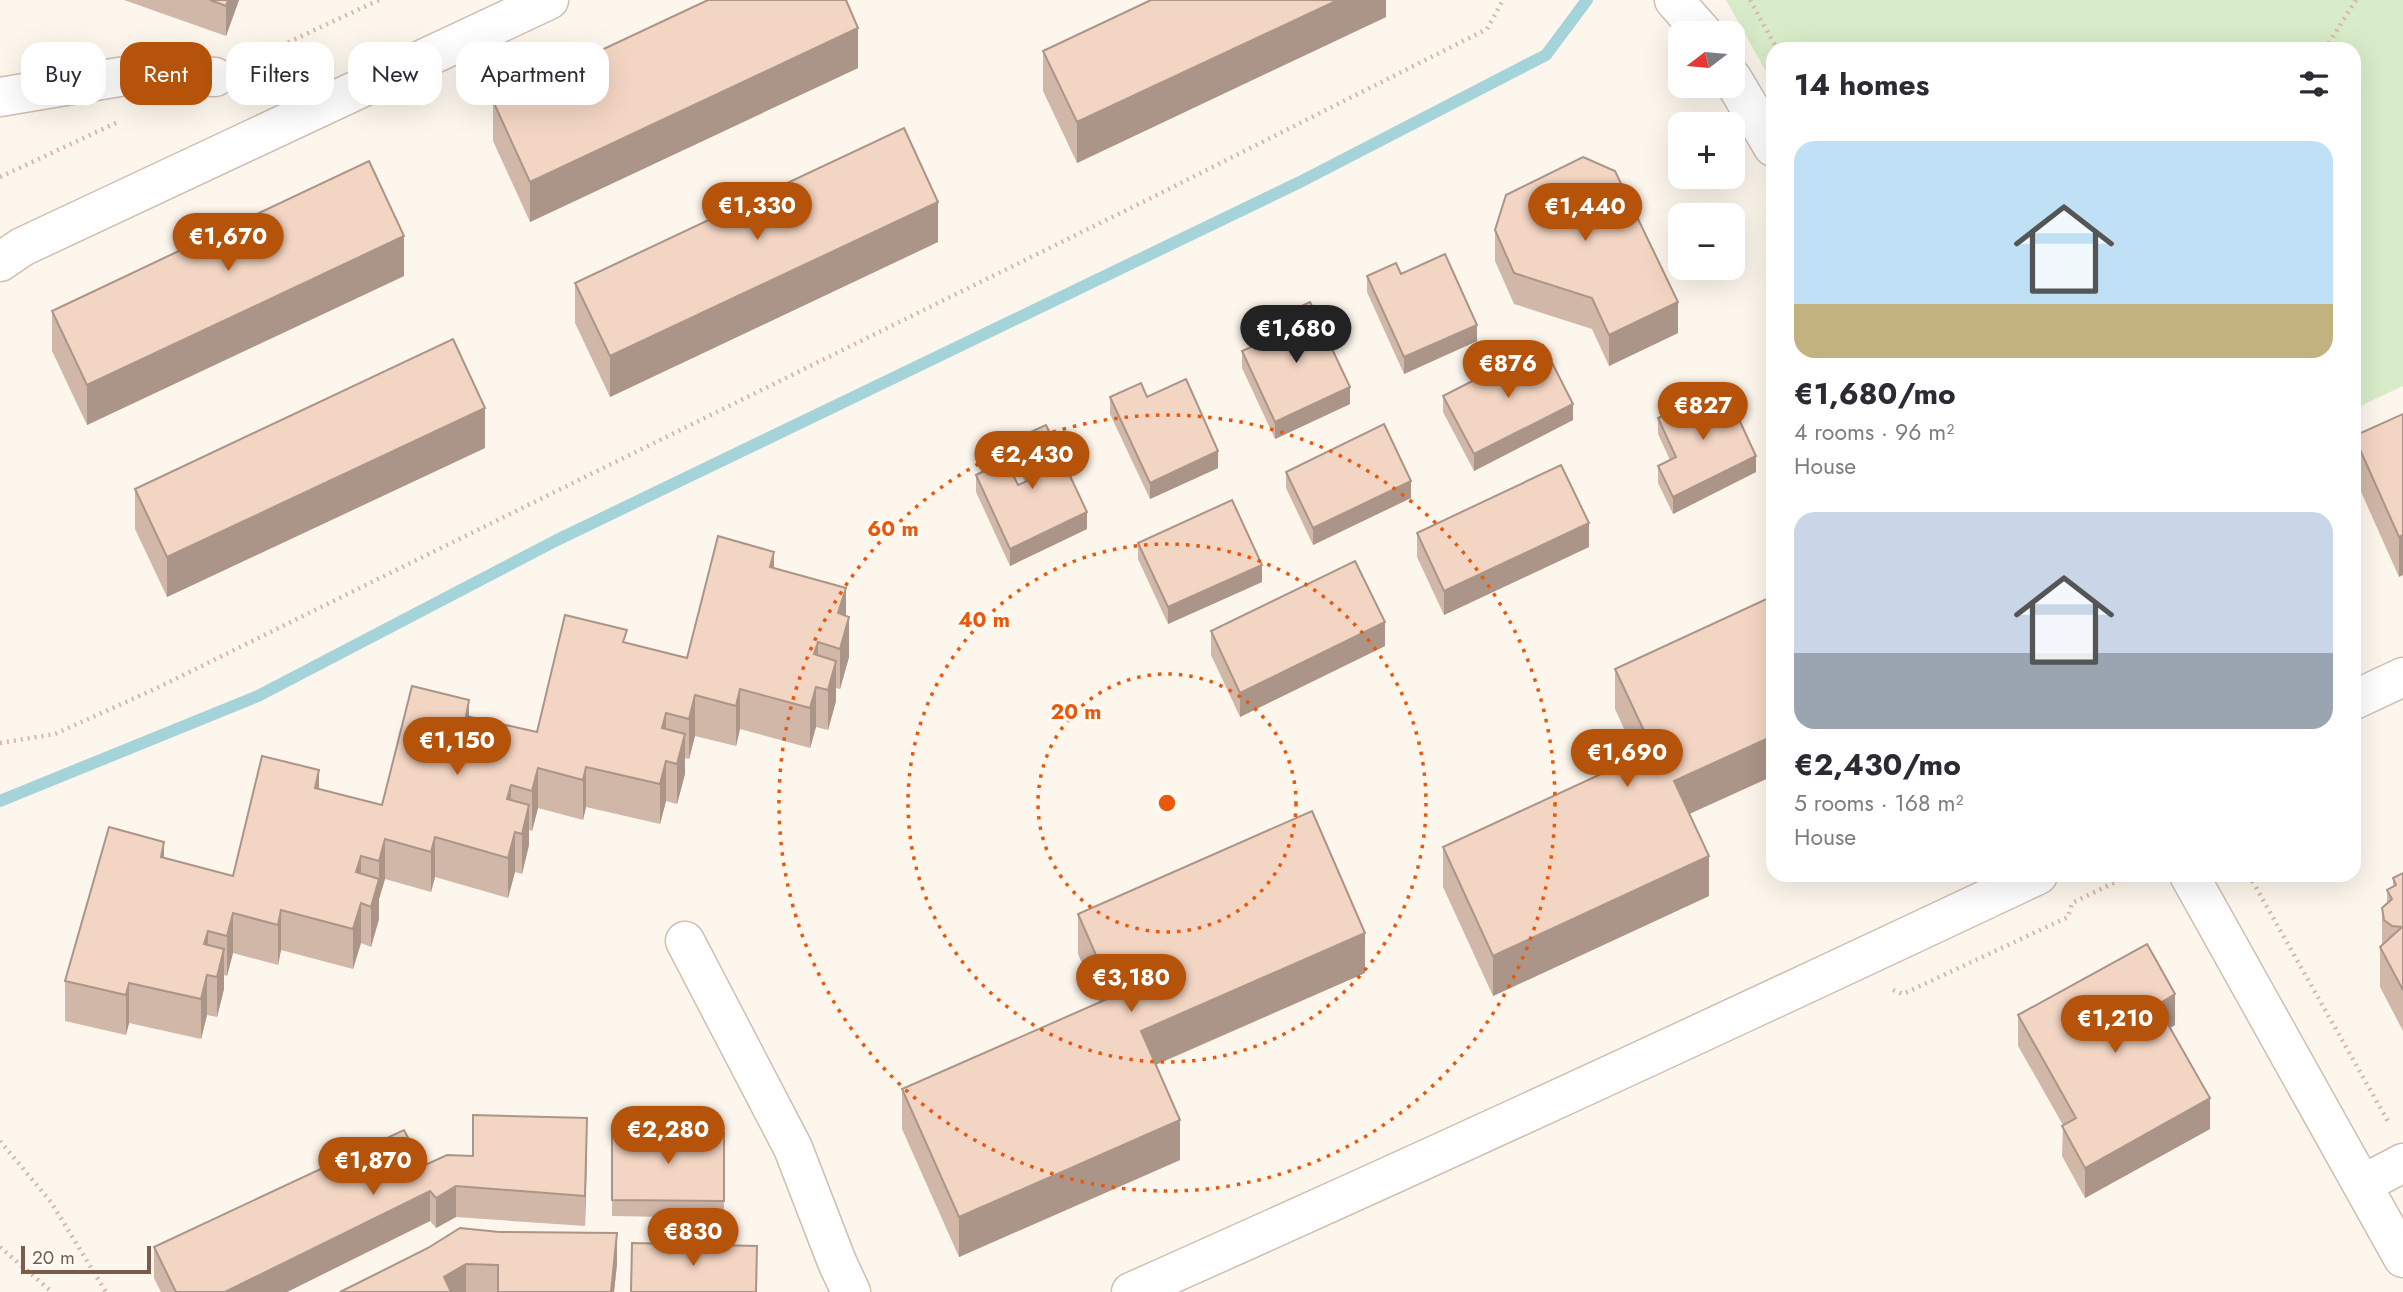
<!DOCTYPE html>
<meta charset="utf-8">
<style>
:root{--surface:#fff;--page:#f2f2f3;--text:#2b2b33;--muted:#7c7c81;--accent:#b45309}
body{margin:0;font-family:Jost,sans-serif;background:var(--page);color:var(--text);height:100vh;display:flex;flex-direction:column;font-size:26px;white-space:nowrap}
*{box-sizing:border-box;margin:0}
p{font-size:23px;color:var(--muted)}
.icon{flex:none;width:38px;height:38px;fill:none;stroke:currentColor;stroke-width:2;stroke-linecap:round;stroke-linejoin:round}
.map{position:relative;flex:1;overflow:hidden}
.drawer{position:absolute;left:1766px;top:42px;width:595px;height:840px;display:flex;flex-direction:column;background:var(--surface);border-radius:21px;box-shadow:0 7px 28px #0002}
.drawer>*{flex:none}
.top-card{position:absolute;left:21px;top:42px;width:665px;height:63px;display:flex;gap:14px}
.needle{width:46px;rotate:254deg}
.controls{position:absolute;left:1668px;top:21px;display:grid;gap:14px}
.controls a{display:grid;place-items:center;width:77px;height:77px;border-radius:14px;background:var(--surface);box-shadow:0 7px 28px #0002;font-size:35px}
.scale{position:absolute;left:21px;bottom:18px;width:130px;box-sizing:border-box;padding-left:7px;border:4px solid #7a5c4d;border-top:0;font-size:19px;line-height:24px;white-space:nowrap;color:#7a5c4d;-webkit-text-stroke:5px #fffaf3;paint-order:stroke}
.price{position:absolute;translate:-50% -60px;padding:0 16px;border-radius:24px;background:var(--accent);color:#fff;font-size:23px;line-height:46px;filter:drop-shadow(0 2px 4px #0008)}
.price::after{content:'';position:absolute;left:50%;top:42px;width:21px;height:16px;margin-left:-10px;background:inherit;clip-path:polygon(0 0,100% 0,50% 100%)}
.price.active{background:#222;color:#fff}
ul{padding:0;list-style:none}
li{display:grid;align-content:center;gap:14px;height:371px;padding:0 28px}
li span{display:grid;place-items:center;height:217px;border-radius:21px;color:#555}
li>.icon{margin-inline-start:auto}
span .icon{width:126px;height:126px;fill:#fffc;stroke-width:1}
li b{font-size:30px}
h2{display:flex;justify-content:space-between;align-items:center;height:84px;padding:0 28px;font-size:30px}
.pill{padding:0 24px;border-radius:21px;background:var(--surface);box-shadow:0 7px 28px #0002;font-size:24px;line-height:63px}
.pill.active{background:var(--accent);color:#fff}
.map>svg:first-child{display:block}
.green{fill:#d8ecc9}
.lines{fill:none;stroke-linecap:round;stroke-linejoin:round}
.stream{stroke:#a5d3da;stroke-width:12}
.minor-casing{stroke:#d1beb0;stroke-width:41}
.path{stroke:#d9b8a5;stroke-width:4.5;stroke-dasharray:2 5;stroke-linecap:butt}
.minor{stroke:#fff;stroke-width:38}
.wall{fill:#d1b7a8}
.shaded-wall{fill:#aa9588}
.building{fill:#f3d5c3;stroke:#aa9588;stroke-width:2}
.ring{fill:none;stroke:#e8590c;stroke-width:3.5;stroke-dasharray:3.5 7}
.centre{fill:#e8590c;stroke:#fffaf3;stroke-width:3.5}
.ring-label{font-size:21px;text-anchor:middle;font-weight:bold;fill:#e8590c;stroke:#fffaf3;stroke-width:6;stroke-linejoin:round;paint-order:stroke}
</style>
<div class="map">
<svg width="2403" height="1292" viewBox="0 0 2403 1292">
<rect width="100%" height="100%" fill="#fdf6ec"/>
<polygon class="green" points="1726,0 2403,0 2403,386 2354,409 2354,49 1773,49 1773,84"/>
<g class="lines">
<polyline class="stream" points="0,801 258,696 557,540 1300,182 1546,55 1587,0"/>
<defs>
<g id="minor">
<polyline points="1674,0 1703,33"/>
<polyline points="1732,78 1773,147"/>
<polyline points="0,97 143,73 215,77"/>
<polyline points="0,262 22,247 549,0"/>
<polyline points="2354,700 2403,677"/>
<polyline points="2189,875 2403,1258"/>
<polyline points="685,941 793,1148 837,1262 851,1292"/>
<polyline points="2363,1184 2403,1163"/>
<path d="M 1131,1292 C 1435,1157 1737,1017 2038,875"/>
</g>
</defs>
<use href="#minor" class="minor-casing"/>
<g class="path">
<polyline points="1750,0 1777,49"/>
<polyline points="2325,49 2356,0"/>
<polyline points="250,60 379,0"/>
<polyline points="0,177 118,122"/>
<polyline points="0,743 55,734 157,688 1157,195 1487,29 1503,0"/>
<polyline points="2138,875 2148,882"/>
<polyline points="2249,875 2390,1125"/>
<polyline points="1893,990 1903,994 2068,917 2072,903 2130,875"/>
<polyline points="0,1141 51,1202 106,1292"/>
<polyline points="0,1247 52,1292"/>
</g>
<use href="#minor" class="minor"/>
</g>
<g class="wall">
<polygon points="124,0 239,0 226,36"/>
<polygon points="1386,0 1386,17 1077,163 1043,91 1043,51"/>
<polygon points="858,68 530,222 493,141 493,101"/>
<polygon points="1495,230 1678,333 1609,366 1592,329 1514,304 1495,261"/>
<polygon points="938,242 610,397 575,323 575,283"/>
<polygon points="1401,274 1477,341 1404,374 1367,292 1367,276"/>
<polygon points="404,276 87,425 52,351 52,311"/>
<polygon points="1280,316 1350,404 1275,439 1242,368 1242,351 1280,334"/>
<polygon points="1443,396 1573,420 1474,471 1443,412"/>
<polygon points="1110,397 1147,397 1218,468 1150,499 1110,414"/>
<polygon points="2403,414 2399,577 2354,476 2354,436"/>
<polygon points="1658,418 1756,472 1673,514 1658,483 1658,466 1670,460 1658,434"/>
<polygon points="1013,440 1087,529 1010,566 976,492 976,475 1018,485 1025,482 1013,456"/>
<polygon points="485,448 167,597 135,529 135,489"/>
<polygon points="1286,472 1411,498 1313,545 1286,488"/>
<polygon points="1417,533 1589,547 1444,615 1417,557"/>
<polygon points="1138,543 1262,582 1168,624 1138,559"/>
<polygon points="774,568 846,616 849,657 840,689 836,688 836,701 828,730 816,727 810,748 740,729 736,746 695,736 689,759 685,758 685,774 677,804 666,801 660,824 586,807 583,820 538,808 532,831 529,830 529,845 522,874 515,872 508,898 435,877 431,892 385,879 379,899 379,919 371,947 361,943 353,969 281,950 278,965 233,953 227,976 224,975 224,989 217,1017 207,1015 201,1039 129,1023 126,1035 65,1021 65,981 164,858 233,876 319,789 382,805 469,717 537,732 627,643 687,658"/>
<polygon points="1211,631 1385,646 1240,717 1211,655"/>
<polygon points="1615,669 1689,814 1709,896 1493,996 1443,887 1443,847 1637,757 1615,709"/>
<polygon points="2403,873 2403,1031 2380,987 2380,947 2382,945 2382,908 2387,904 2387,890 2393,887 2393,878"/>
<polygon points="1078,914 1365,973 1156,1065 1180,1160 959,1257 902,1129 902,1089 1099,1002 1078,954"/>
<polygon points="2018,1015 2175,1025 2170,1028 2210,1129 2085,1198 2062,1156 2063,1125 2018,1046"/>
<polygon points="612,1131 724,1133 724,1218 612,1216"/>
<polygon points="587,1148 585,1226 456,1217 436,1228 430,1221 287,1292 161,1292 154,1278 154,1247 423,1166 473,1156"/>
<polygon points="428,1248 617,1264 614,1292 340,1292"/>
</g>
<g class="shaded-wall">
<polygon points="228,0 239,0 226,36 226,6"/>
<polygon points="1338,0 1386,0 1386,17 1077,163 1077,122"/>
<polygon points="858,28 858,68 530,222 530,182"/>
<polygon points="938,202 938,242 610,397 610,356"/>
<polygon points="404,236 404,276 87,425 87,385"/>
<polygon points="1678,302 1678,333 1609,366 1609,335"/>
<polygon points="1477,325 1477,341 1404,374 1404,357"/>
<polygon points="1350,387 1350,404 1275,439 1275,422"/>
<polygon points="1573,404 1573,420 1474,471 1474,454"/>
<polygon points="485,408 485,448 167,597 167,557"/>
<polygon points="1218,451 1218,468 1150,499 1150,483"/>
<polygon points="1756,456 1756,472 1673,514 1673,497"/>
<polygon points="1411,481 1411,498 1313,545 1313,528"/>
<polygon points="1087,512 1087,529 1010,566 1010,549"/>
<polygon points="1589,523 1589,547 1444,615 1444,591"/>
<polygon points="2403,535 2403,575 2399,577 2399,537"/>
<polygon points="774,552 774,592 770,567"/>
<polygon points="1262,565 1262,582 1168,624 1168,607"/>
<polygon points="846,588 846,628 838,613"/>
<polygon points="849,617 849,657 840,689 840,649"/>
<polygon points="1385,622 1385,646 1240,717 1240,693"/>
<polygon points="818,642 818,682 814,654"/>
<polygon points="836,661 836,701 828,730 828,690"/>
<polygon points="816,687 816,727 810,748 810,708"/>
<polygon points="740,689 740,729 736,746 736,706"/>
<polygon points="695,695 695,736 689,759 689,719"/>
<polygon points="469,700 469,740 466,716"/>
<polygon points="666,713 666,753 662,728"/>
<polygon points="685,734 685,774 677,804 677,764"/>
<polygon points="1773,736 1773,776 1674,821 1674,781"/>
<polygon points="666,761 666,801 660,824 660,784"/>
<polygon points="586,767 586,807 583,820 583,780"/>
<polygon points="538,768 538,808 532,831 532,791"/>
<polygon points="319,770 319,811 315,788"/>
<polygon points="511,785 511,826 507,799"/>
<polygon points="529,805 529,845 522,874 522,834"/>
<polygon points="515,832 515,872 508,898 508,858"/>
<polygon points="435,837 435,877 431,892 431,852"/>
<polygon points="385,839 385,879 379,899 379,919 371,947 371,907 379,881 379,861"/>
<polygon points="164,842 164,882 161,857"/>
<polygon points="361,856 361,897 356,872"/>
<polygon points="1709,856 1709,896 1493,996 1493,956"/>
<polygon points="361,903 361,943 353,969 353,929"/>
<polygon points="281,910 281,950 278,965 278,925"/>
<polygon points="233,913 233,953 227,976 227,936"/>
<polygon points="208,931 208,971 204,944"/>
<polygon points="1365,933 1365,973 1141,1071 1141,1031"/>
<polygon points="224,949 224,989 217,1017 217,977"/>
<polygon points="207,975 207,1015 201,1039 201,999"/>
<polygon points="129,983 129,1023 126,1035 126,995"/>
<polygon points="2175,994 2175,1025 2157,1035 2157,1005"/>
<polygon points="2210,1098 2210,1129 2085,1198 2085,1168"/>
<polygon points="587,1118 587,1148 585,1226 585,1196"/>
<polygon points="1180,1120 1180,1160 959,1257 959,1217"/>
<polygon points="456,1186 456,1217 436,1228 436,1198"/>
<polygon points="430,1191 430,1221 287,1292 225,1292"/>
<polygon points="617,1233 617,1264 614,1292 611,1292"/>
<polygon points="466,1264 466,1292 444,1292 444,1277"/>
</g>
<g class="building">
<polygon points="210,0 228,0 226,6"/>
<polygon points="708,0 846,0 858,28 530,182 493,101"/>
<polygon points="1151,0 1338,0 1077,122 1043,51"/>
<polygon points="904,128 938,202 610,356 575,283"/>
<polygon points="1583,157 1615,171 1678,302 1609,335 1592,298 1514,273 1495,230 1506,195"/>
<polygon points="369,161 404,236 87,385 52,311"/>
<polygon points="1445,254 1477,325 1404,357 1367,276 1396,263 1401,274"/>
<polygon points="1310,302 1350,387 1275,422 1242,351 1287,331 1280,316"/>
<polygon points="453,339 485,408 167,557 135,489"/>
<polygon points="1543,345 1573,404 1474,454 1443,396"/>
<polygon points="1186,379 1218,451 1150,483 1110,397 1141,383 1147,397"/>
<polygon points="1724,387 1756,456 1673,497 1658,466 1676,457 1658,418"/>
<polygon points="2403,414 2403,535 2399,537 2354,436"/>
<polygon points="1384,424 1411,481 1313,528 1286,472"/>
<polygon points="1046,425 1087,512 1010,549 976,475 1006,460 1018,485 1032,479 1013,440"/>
<polygon points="1561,465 1589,523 1444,591 1417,533"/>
<polygon points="1232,500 1262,565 1168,607 1138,543"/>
<polygon points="718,536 774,552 770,567 846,588 838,613 849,617 840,649 818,642 814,654 836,661 828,690 816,687 810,708 740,689 736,706 695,695 689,719 666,713 662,728 685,734 677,764 666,761 660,784 586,767 583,780 538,768 532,791 511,785 507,799 529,805 522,834 515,832 508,858 435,837 431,852 385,839 379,861 361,856 356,872 379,879 371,907 361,903 353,929 281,910 278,925 233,913 227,936 208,931 204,944 224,949 217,977 207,975 201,999 129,983 126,995 65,981 109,827 164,842 161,857 233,876 262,756 319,770 315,788 382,805 412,686 469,700 466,716 537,732 565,615 627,630 623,642 687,658"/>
<polygon points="1355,561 1385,622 1240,693 1211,631"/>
<polygon points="1773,596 1773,736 1674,781 1709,856 1493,956 1443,847 1653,750 1615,669"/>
<polygon points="1312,811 1365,933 1141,1031 1180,1120 959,1217 902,1089 1114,996 1078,914"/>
<polygon points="2403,873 2403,990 2380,947 2402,927 2392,926 2384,920 2382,908 2392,899 2387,890 2396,885 2393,878"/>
<polygon points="2147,944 2175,994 2157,1005 2210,1098 2085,1168 2062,1126 2076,1118 2018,1015"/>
<polygon points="473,1115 587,1118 585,1196 456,1186 436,1198 430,1191 225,1292 176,1292 154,1247 404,1130 423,1166 447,1155 473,1156"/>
<polygon points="612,1131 724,1133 724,1201 612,1200"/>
<polygon points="460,1228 499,1232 617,1233 611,1292 498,1292 498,1265 466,1264 444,1277 451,1292 340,1292 428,1248"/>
<polygon points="632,1243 757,1246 756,1292 631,1292"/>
</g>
<g class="ring">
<circle cx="1167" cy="803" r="129"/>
<circle cx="1167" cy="803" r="259"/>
<circle cx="1167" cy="803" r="388"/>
</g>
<circle cx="1167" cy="803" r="10" class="centre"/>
<g class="ring-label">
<text x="893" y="536">60 m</text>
<text x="984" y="627">40 m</text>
<text x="1076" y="719">20 m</text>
</g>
</svg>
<div class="controls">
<a><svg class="needle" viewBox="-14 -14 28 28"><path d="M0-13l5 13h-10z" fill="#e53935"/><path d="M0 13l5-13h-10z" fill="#7c7c81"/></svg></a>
<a>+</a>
<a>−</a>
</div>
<div class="scale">20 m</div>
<b class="price" style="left:757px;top:242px">€1,330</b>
<b class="price" style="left:1585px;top:243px">€1,440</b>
<b class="price" style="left:228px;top:273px">€1,670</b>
<b class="price active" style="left:1296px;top:365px">€1,680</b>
<b class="price" style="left:1508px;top:400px">€876</b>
<b class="price" style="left:1703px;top:442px">€827</b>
<b class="price" style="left:1032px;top:491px">€2,430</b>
<b class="price" style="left:457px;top:777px">€1,150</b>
<b class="price" style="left:1627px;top:789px">€1,690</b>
<b class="price" style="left:1131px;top:1014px">€3,180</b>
<b class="price" style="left:2115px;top:1055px">€1,210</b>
<b class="price" style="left:668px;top:1166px">€2,280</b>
<b class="price" style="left:373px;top:1197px">€1,870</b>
<b class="price" style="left:693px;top:1268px">€830</b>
<div class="top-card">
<a class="pill">Buy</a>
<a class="pill active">Rent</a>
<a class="pill">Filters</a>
<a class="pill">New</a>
<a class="pill">Apartment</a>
</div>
<section class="drawer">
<h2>14 homes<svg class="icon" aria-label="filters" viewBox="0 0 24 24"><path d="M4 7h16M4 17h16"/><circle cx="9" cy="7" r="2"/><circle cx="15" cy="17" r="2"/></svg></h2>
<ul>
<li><span style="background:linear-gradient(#bfe0f5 75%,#c2b280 0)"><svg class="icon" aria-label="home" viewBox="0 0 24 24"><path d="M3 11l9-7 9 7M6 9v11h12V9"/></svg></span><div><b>€1,680/mo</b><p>4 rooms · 96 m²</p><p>House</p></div></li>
<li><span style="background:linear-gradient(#c9d6e8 65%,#9aa5b1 0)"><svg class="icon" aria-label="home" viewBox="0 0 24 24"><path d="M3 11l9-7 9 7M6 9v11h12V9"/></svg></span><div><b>€2,430/mo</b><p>5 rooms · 168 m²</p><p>House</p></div></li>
</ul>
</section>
</div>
